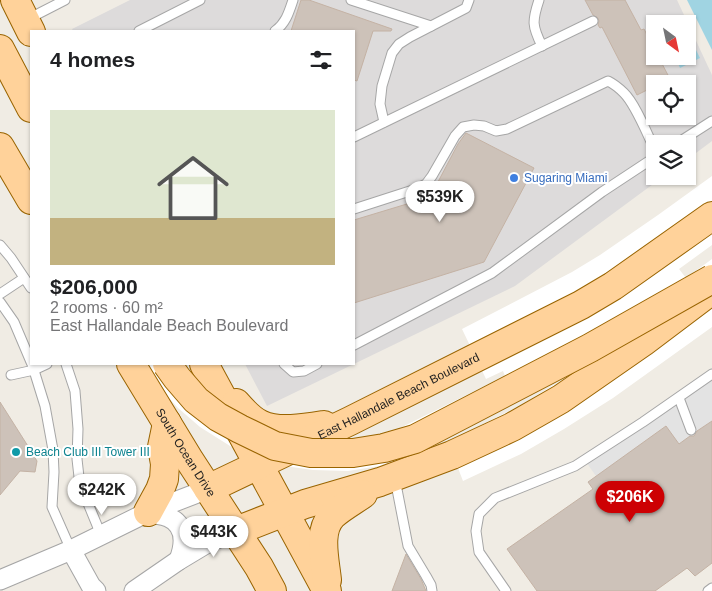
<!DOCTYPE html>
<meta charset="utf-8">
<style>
:root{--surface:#fff;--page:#f6f6f6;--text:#202124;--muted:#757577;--accent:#cd0003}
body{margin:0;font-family:Arial,sans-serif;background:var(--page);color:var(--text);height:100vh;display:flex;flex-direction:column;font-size:19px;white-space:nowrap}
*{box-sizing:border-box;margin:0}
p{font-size:16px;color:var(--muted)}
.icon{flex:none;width:28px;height:28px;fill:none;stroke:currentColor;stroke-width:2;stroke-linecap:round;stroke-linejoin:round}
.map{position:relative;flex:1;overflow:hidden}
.panel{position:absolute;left:30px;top:30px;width:325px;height:335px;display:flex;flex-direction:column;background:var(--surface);border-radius:0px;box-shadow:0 1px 4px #0004}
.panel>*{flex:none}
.needle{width:32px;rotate:147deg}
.fabs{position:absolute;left:646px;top:15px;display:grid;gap:10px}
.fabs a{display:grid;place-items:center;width:50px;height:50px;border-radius:0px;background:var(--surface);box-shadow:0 1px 4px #0004;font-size:25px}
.price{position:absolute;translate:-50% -42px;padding:0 11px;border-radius:18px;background:#fff;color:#222;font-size:16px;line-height:32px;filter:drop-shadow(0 1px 2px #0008)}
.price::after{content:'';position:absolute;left:50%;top:30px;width:15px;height:11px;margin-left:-8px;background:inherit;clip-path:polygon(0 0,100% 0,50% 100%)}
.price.active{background:var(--accent);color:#fff}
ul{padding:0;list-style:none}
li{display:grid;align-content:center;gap:10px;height:265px;padding:0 20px}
li span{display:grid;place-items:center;height:155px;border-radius:0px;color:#555}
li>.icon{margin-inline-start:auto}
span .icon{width:90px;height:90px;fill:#fffc;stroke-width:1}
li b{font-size:21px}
h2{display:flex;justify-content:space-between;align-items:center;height:60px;padding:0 20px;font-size:21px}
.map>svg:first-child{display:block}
.residential{fill:#dddbdb;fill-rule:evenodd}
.parking{fill:#e3e3e3}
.water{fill:#a0d4e2}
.pier{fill:#fff}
.building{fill:#cdc2b9;stroke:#c4b2a4}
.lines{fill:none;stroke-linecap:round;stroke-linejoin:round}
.lane-casing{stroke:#a6a6a6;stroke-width:11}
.street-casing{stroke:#a6a6a6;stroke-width:21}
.primary-casing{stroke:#996400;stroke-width:30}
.lane{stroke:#fff;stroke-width:9}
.street{stroke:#fff;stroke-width:19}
.primary{stroke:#ffd29a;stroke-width:28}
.primary-bridge-casing{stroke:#996400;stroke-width:30;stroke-linecap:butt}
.primary-bridge{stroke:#ffd29a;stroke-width:28}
.shop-dot{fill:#3f7fe0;stroke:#fff;stroke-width:2}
.culture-dot{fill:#0f9aa8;stroke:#fff;stroke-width:2}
.labels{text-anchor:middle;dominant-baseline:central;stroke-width:4;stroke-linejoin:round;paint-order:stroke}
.shop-label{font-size:12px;fill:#366cbe;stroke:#fff;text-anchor:start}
.street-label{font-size:12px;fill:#1f1f1f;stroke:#fff}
.culture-label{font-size:12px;fill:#0d838f;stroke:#fff;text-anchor:start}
</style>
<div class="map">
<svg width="712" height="591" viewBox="0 0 712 591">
<rect width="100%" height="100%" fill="#f0ece4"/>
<path class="residential" d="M 130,0 L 677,0 L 712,75 L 712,141 L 688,159 L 688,144 L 655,144 L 655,176 L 664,176 L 515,286 L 267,406 L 245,364 L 354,364 L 354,31 L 73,31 L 72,29 ZM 655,24 L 688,24 L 688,56 L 655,56 ZM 655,84 L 688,84 L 688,116 L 655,116 Z"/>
<polygon class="parking" points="712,368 712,549 653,557 584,459"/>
<g class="water">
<polygon points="687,0 712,0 712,50"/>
<polygon points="688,34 700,58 680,68 675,56 688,56"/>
</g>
<polygon class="pier" points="712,176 712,245 679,269 686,278 712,259 712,327 613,398 564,429 521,454 463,481 448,442 519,406 572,374 589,362 515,403 419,451 379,466 348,471 313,470 285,466 238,451 200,427 178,408 160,388 144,364 180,364 201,388 246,420 351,441 378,435 398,429 505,376 503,371 486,379 462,329 572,272 600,255 658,215"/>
<g class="building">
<polygon points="301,0 309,0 392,29 391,31 373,31 357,81 354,80 354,31 291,31"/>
<polygon points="585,0 625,0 641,30 644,29 655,50 655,56 658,56 670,79 660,84 655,84 655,86 637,95 602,27 600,28 598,25 599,21 598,18 593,15"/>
<polygon points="466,133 534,168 484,262 354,303 354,220 430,197 458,144"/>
<polygon points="0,402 26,443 37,461 35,472 20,471 0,495"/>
<polygon points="712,421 712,563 695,576 687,568 655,591 537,591 507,549 593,489 588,482 666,426 679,444 690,436 694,436 697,431"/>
<polygon points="406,554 421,579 426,591 392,591"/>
</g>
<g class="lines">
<defs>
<g id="lane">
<polyline points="351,0 431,26"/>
<path d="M 539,0 C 532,21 532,26 542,46"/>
<polyline points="28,19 65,0"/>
<polyline points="139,31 200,0"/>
<path d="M 275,31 C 286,23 289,12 293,0"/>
<polyline points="384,122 380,104 382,86 392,53 399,44 410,37 466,8 469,0"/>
<polyline points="354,137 593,21"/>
<polyline points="676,144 712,121"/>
<path d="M 354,209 L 416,189 L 426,184 L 432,176 L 455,136 L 463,127 L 474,125 L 484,126 L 496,131 L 507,129 L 608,81 C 614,84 619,88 624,93 C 636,105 647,134 655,150"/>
<polyline points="0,245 11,258 31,288"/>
<polyline points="0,294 24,278"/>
<polyline points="0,302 14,322 31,362"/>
<polyline points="354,345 492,273 602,192 655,157"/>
<polyline points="32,364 45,406 53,450 54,472 52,507 71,550"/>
<polyline points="66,364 75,391 78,429 77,459 79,477 85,496 101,535"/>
<polyline points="284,364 293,372 304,371 317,364"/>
<polyline points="11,375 34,370 47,364"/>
<polyline points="679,398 691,430"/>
<polyline points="395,479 408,546 426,576 431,585 432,591"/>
<polyline points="506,591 479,552 476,531 479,514 495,498 575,466 643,422 712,374"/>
<polyline points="708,591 712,588"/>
</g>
<g id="street">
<path d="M 148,512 C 155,514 162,515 168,517 C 187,525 185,544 179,560"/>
<polyline points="71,550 91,586 96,591"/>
<polyline points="0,580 71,550 148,512 208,489"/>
<polyline points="134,591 179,560 209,542 236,531"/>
</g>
<g id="primary">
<polyline points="15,0 31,32"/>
<polyline points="0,49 31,108"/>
<polyline points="0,147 31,200"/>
<path id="s1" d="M 131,364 L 190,461 L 259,567 L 272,591"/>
<polyline points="204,364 327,591"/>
<path d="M 236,403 C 243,411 251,420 260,424 C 277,433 306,428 324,425"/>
<path id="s2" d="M 208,489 L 350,421 L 581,305 L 613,286 L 712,216"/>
<polyline points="148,512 160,490 164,479 165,464 162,447 167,423"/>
<polyline points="236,531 305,504 380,482 452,455 512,427 561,399 643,342 712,290"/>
<path d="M 327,580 C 325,560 317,530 333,515 C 342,507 353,501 363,494"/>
</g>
</defs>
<use href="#lane" class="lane-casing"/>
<use href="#street" class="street-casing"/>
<use href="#primary" class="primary-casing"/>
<use href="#lane" class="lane"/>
<use href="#street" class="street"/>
<use href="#primary" class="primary"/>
<defs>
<polyline id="primary-bridge" points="167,364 177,378 196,400 218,417 240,429 275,446 311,453 353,453 384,448 415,439 590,348 712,279"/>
</defs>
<use href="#primary-bridge" class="primary-bridge-casing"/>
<use href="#primary-bridge" class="primary-bridge"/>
</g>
<circle class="shop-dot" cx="514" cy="178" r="5"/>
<circle class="culture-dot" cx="16" cy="452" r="5"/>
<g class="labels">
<g class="shop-label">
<text x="524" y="178">Sugaring Miami</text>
</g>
<g class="street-label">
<text stroke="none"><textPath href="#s2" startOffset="212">East Hallandale Beach Boulevard</textPath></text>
<text stroke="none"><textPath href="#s1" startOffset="104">South Ocean Drive</textPath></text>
</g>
<g class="culture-label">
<text x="26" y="452">Beach Club III Tower III</text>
</g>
</g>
</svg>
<div class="fabs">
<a><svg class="needle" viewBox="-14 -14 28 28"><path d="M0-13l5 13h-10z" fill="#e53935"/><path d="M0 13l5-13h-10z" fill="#757577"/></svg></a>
<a><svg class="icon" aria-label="locate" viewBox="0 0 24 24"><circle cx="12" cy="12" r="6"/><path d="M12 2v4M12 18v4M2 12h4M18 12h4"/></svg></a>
<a><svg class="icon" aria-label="layers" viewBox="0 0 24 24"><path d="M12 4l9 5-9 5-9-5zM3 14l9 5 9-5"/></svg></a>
</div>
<b class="price" style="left:440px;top:223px">$539K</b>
<b class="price" style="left:102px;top:516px">$242K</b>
<b class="price active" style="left:630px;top:523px">$206K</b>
<b class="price" style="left:214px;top:558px">$443K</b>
<section class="panel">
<h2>4 homes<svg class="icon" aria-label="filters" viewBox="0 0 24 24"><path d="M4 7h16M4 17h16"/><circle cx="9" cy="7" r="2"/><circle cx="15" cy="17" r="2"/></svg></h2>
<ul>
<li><span style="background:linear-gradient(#dfe7d0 70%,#c2b280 0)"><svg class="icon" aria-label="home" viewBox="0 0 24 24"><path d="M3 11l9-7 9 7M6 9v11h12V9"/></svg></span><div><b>$206,000</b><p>2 rooms · 60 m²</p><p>East Hallandale Beach Boulevard</p></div></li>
</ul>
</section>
</div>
